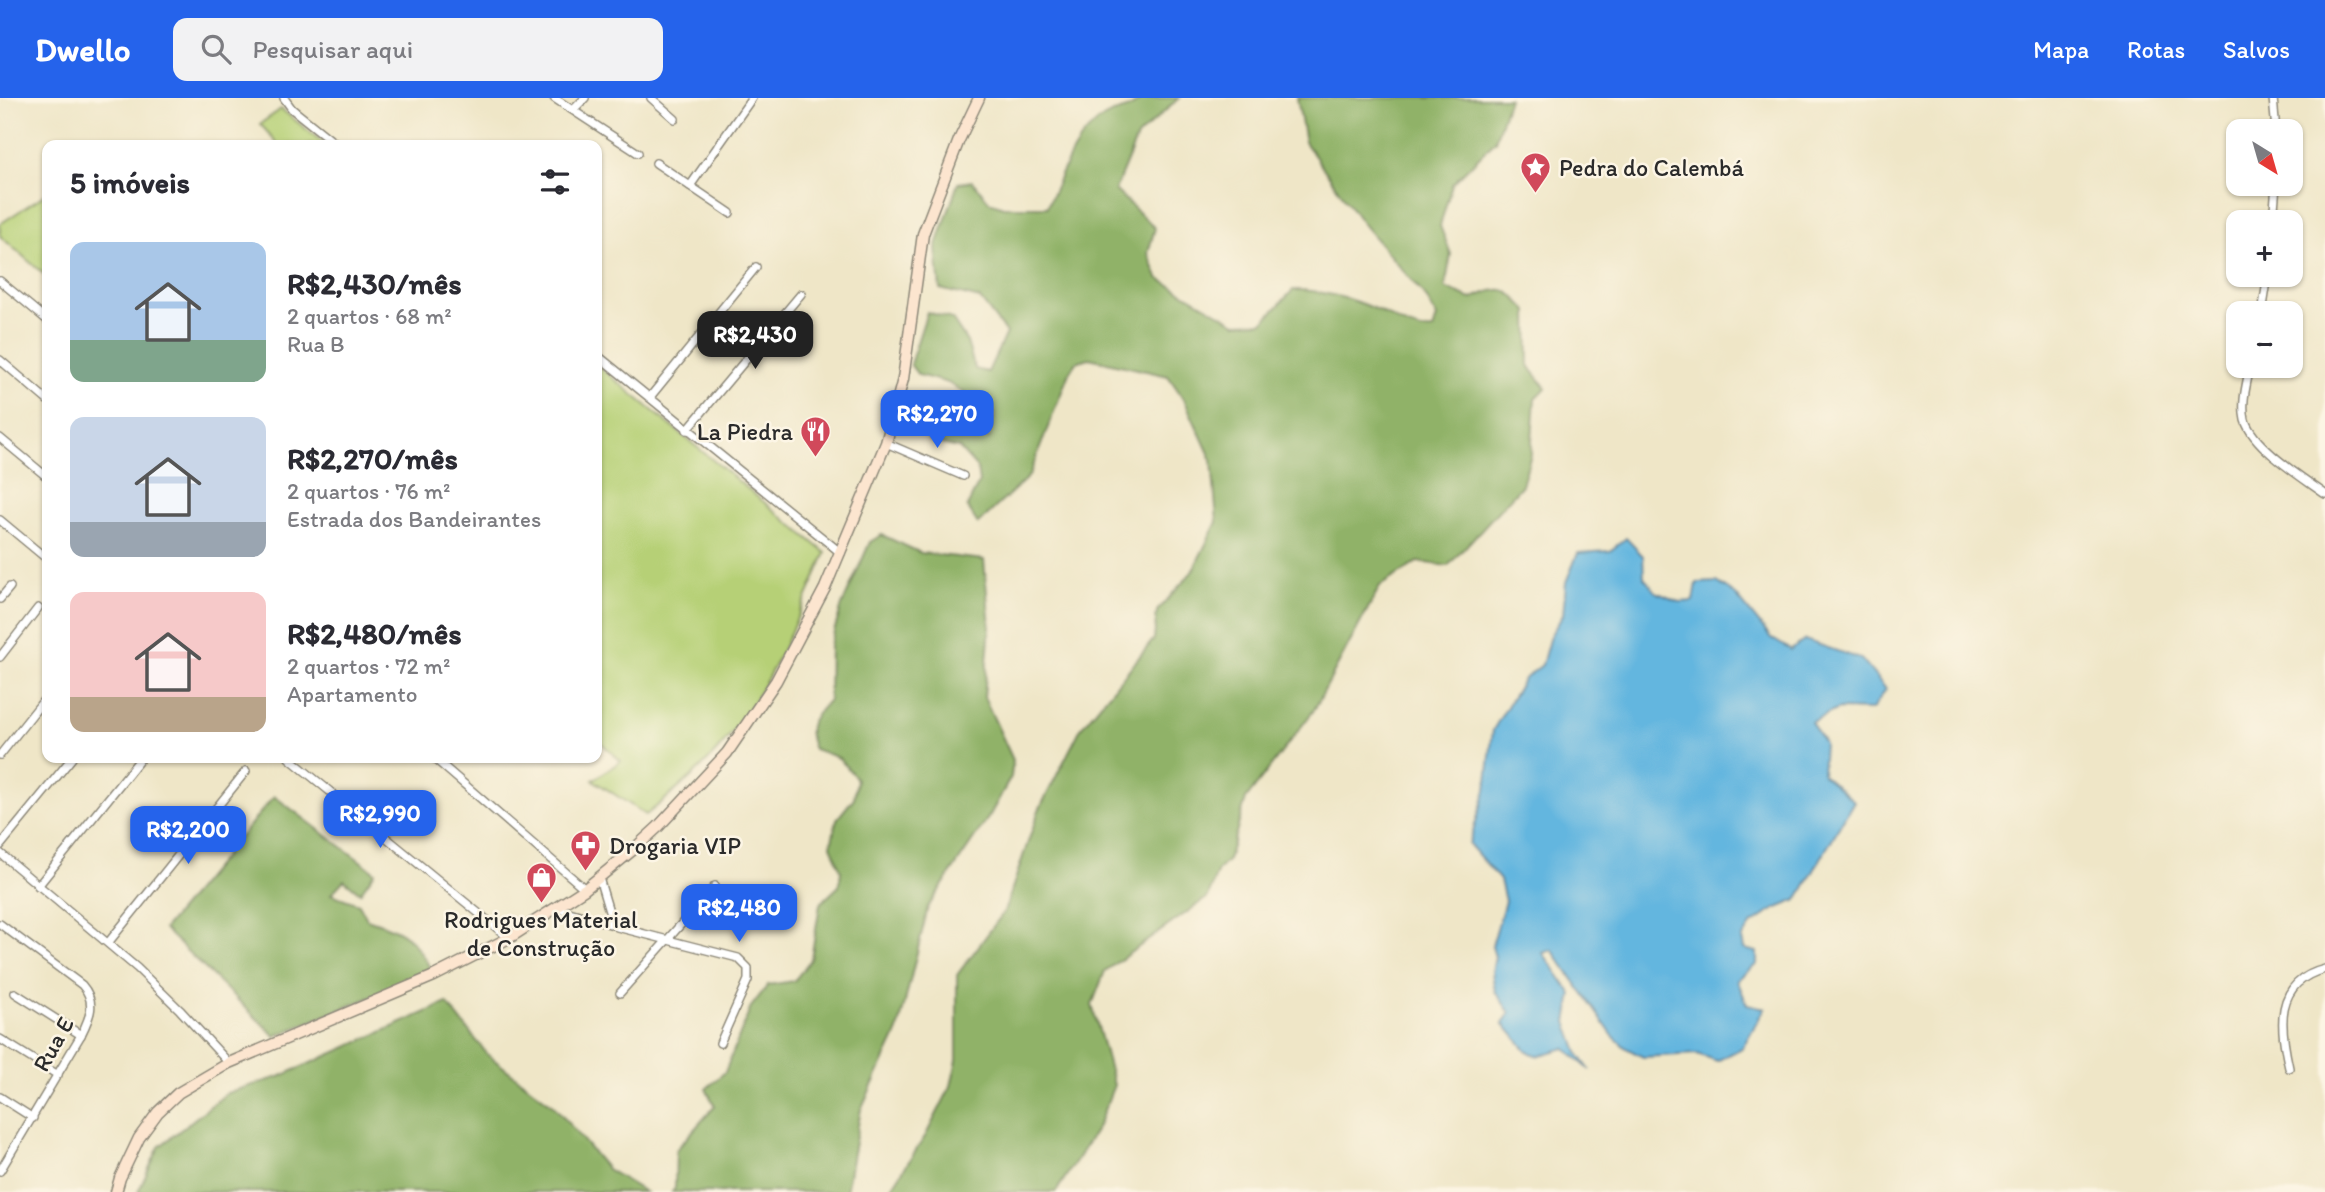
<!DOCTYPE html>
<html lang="pt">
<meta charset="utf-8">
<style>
:root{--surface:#fff;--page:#f2f2f3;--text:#2b2b33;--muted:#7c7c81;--accent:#2563eb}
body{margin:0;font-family:Itim,sans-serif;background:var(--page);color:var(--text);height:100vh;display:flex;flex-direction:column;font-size:26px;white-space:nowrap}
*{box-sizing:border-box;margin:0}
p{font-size:23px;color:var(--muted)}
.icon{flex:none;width:38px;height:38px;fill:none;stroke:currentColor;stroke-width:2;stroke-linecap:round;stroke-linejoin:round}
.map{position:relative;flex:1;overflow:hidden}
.sheet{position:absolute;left:42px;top:42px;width:560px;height:623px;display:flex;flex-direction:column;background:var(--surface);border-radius:14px;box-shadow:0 2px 5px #0004}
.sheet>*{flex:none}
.needle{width:46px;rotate:143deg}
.fabs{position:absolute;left:2226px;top:21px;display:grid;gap:14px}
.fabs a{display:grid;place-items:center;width:77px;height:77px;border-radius:14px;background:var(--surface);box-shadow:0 2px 5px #0004;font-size:35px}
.price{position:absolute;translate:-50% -60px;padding:0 16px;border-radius:14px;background:var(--accent);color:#fff;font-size:23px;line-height:46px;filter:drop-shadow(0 2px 4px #0008)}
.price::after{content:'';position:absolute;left:50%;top:42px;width:21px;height:16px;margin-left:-10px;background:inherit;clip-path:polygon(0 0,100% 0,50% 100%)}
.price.current{background:#222;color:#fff}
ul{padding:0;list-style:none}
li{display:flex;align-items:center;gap:21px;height:175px;padding:0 28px}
li span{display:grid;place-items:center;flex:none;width:196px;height:140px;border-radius:14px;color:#555}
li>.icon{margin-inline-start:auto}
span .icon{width:84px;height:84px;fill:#fffc;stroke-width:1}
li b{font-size:30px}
h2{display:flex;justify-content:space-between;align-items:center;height:84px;padding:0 28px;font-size:30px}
header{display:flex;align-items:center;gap:42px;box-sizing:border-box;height:98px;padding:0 35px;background:var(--accent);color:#fff}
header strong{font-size:33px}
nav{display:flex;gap:38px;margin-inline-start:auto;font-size:24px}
.search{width:490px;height:63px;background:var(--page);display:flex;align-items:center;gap:18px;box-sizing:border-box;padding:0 24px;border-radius:14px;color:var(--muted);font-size:26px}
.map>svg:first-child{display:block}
.green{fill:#b6d076;stroke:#707e50;stroke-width:2}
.forest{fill:#90b267;stroke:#5e6e49;stroke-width:2}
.water{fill:#64b6df;stroke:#487085;stroke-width:2}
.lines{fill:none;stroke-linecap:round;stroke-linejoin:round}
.street-casing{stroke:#8d8879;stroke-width:10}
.secondary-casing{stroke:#8d8879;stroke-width:13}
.street{stroke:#fff;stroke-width:7}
.secondary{stroke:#fce5cf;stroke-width:10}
.labels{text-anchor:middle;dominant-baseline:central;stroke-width:5;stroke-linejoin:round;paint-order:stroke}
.poi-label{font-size:24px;fill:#2b2b2b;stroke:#fcf5e5;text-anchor:start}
.street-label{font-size:24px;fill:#2b2b2b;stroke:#fcf5e5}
</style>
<header>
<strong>Dwello</strong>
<div class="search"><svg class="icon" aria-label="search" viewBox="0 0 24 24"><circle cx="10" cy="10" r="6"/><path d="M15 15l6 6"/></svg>Pesquisar aqui</div>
<nav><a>Mapa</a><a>Rotas</a><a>Salvos</a></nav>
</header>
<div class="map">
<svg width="2325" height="1094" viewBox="0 0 2325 1094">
<rect width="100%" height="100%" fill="#fcf5e5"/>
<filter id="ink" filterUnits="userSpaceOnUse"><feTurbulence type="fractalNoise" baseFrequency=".0143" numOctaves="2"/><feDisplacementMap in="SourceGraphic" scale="14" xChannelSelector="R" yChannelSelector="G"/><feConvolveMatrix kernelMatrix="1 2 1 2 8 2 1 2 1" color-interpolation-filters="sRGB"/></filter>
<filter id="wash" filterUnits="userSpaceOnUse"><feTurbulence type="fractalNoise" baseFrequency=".00686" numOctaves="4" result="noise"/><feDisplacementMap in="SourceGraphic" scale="28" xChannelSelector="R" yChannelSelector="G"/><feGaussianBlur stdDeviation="1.57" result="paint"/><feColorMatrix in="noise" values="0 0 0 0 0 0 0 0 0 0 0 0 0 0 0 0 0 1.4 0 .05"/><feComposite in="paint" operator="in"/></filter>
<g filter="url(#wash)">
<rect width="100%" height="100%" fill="#efe6c7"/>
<g class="green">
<polygon points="281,11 326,47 279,47 260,26"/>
<polygon points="47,95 47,179 0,138 0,126"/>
<path d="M 597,267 L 826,455 C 795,524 767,599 714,656 C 694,678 670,698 646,717 L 593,682 L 621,663 L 597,641 Z"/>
</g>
<g class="forest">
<path d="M 1142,0 L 1179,0 L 1137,39 L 1115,92 L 1155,130 L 1148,155 L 1158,180 L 1236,225 L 1263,224 L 1293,192 C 1316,191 1352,201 1373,210 C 1393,218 1411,235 1433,232 L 1437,219 L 1425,198 L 1362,125 L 1305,44 L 1297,0 L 1509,0 L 1495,43 L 1452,86 L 1440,128 L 1451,156 L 1445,190 L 1471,201 C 1504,187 1503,187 1528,213 L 1529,268 L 1546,290 L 1535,301 L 1531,356 L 1522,387 L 1448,468 L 1418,464 L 1380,488 L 1314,612 L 1246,701 L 1228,762 L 1218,772 L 1208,799 L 1105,873 L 1092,907 L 1114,987 L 1097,1030 L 1056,1094 L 889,1094 L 926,1037 L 951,988 L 957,962 L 957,877 L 1004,814 L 1039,712 L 1081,630 L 1154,541 L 1157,513 L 1192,474 L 1217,424 L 1212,362 L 1184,301 L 1168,278 L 1089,260 L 1076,264 L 1069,275 L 1029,378 L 978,426 L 967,409 L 979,384 L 977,370 L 959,350 L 932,344 L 914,325 L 916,312 L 929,308 L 939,319 L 989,341 L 995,315 L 948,285 L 918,277 L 910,266 L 927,214 L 952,221 L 967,244 L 975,271 L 988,274 L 1006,235 L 980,201 L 940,191 L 936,150 L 958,85 L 972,83 L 990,104 L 1003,109 L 1047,109 C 1062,77 1072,40 1103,20 C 1118,10 1125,17 1142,0 Z"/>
<path d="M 882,437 L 921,455 L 984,462 L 990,529 L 984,599 L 1013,662 L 1011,679 L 990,717 L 928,809 L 898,933 L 861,1011 L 846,1094 L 672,1094 L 675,1090 L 676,1052 L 715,1008 L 706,991 L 725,974 L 751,909 L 768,887 L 794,883 L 811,861 L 820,806 L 839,788 L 841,773 L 831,747 L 837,721 L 854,700 L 857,681 L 839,660 L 814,651 C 803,626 813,620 829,602 L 830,547 L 842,507 L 870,444 Z"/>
<path d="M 274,698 L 375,774 L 360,795 L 344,782 L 331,796 L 359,806 L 367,821 C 408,835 410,837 433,874 L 275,938 L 164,831 Z"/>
<polygon points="447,905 488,957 554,1008 607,1071 645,1094 138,1094 159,1049 227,995 279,979"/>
</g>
<polygon class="water" points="1626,440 1643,458 1644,480 1656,494 1679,504 1694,503 1697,485 1717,484 1736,497 1771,540 1791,552 1805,542 1861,561 1886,591 1872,612 1838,611 1811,624 1824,645 1822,676 1854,703 1797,802 1775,811 1752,826 1742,841 1744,851 1757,854 1757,866 1737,882 1747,906 1765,910 1742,950 1717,963 1697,956 1643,959 1626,950 1613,938 1552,852 1543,855 1572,896 1567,924 1579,957 1590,972 1565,950 1537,958 1527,953 1503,925 1510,915 1495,893 1492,874 1495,859 1492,848 1505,803 1500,782 1469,746 1486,692 1493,632 1523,582 1542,567 1550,538 1563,517 1566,484 1578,455 1610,453"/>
</g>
<g filter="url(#ink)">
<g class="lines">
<defs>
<g id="street">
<polyline points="284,0 292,11 337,47"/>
<polyline points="554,0 638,55"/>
<polyline points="651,0 675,21"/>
<polyline points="2273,0 2276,33"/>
<polyline points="574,11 585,0"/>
<polyline points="656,65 730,115"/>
<polyline points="690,88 752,0"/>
<polyline points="2273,124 2276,86"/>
<polyline points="0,183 47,222"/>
<polyline points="2262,215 2268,177"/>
<polyline points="597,257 841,455"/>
<polyline points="0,262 47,302"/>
<path d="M 2250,268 C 2247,285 2241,304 2245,322 C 2253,349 2303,380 2325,396"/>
<polyline points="650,299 756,169"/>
<polyline points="687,332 801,196"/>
<polyline points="0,340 47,379"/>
<polyline points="886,345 963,378"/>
<polyline points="0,422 47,461"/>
<polyline points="0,501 10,489"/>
<polyline points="0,559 38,510"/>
<polyline points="0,657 47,598"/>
<polyline points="289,660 509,840"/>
<polyline points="434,660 585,791"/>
<polyline points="0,748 72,660"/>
<polyline points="0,755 137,870 180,912 229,965"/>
<polyline points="599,780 613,827"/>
<polyline points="38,788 141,660"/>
<polyline points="556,810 613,827"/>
<path d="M 0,826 L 82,887 C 97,904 90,919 81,937 L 0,1073"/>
<polyline points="617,829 738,860 748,870 748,882 720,945"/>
<polyline points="108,845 246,673"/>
<polyline points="15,895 81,937"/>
<polyline points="620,895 715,788"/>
<polyline points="0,941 58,977"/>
<path d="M 2289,970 C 2280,930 2273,884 2325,871"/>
<polyline points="0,999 33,1020"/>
</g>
<polyline id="secondary" points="116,1094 120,1080 139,1040 158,1014 178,995 229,965 434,878 509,840 585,791 634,751 658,729 727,655 776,583 825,490 886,345 903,281 923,136 959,42 979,0"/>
</defs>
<use href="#street" class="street-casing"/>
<use href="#secondary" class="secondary-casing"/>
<use href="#street" class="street"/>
<use href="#secondary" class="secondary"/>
</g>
</g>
<defs>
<symbol id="sight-pin" viewBox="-11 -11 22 30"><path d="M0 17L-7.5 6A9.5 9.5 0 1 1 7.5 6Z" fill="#d1495b" stroke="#fcf5e5"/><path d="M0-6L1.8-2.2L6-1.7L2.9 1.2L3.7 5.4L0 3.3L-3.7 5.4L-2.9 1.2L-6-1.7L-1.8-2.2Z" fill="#fff"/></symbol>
<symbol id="restaurant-pin" viewBox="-11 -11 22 30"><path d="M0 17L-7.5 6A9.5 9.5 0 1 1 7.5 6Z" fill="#d1495b" stroke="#fcf5e5"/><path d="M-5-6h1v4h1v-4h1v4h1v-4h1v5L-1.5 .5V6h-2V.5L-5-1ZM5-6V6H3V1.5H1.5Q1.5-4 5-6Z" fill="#fff"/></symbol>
<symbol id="pharmacy-pin" viewBox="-11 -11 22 30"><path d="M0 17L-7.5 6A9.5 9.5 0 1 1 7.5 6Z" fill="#d1495b" stroke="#fcf5e5"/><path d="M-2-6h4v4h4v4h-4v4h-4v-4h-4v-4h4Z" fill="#fff"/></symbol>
<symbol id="shop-pin" viewBox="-11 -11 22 30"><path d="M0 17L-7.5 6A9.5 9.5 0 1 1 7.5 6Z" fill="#d1495b" stroke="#fcf5e5"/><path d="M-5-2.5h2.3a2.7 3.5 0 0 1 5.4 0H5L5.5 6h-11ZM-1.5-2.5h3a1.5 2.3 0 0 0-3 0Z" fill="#fff"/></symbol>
</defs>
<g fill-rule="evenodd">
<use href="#sight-pin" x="1518" y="52" width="35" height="47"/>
<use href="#restaurant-pin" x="798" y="316" width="35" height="47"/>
<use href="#pharmacy-pin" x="568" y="730" width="35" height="47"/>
<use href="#shop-pin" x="524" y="762" width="35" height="47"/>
</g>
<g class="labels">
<g class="poi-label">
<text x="1559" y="69">Pedra do Calembá</text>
<text x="793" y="333" text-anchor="end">La Piedra</text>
<text x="609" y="747">Drogaria VIP</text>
<text x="541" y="821" text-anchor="middle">Rodrigues Material<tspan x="541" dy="28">de Construção</tspan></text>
</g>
<g class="street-label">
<text transform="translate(53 946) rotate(-61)">Rua E</text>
</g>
</g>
</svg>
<div class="fabs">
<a><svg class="needle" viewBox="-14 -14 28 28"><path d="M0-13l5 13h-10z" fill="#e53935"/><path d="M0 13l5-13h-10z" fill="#7c7c81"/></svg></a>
<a>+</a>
<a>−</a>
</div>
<b class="price current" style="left:755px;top:273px">R$2,430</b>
<b class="price" style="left:937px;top:352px">R$2,270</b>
<b class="price" style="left:380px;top:752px">R$2,990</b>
<b class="price" style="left:188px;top:768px">R$2,200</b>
<b class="price" style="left:739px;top:846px">R$2,480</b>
<section class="sheet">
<h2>5 imóveis<svg class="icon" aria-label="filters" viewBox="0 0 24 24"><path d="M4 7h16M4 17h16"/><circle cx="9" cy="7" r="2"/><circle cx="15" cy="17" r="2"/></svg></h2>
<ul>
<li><span style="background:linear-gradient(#a9c7e8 70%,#7fa58c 0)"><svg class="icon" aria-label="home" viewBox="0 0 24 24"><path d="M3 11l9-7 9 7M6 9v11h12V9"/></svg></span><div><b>R$2,430/mês</b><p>2 quartos · 68 m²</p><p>Rua B</p></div></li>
<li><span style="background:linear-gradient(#c9d6e8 75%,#9aa5b1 0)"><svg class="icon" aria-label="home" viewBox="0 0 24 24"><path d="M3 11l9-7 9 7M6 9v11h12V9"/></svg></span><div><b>R$2,270/mês</b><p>2 quartos · 76 m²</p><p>Estrada dos Bandeirantes</p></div></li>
<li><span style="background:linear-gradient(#f6c9c9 75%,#b9a48a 0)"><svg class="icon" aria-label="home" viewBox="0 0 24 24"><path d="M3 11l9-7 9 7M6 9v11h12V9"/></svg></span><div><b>R$2,480/mês</b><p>2 quartos · 72 m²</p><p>Apartamento</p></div></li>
</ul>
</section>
</div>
